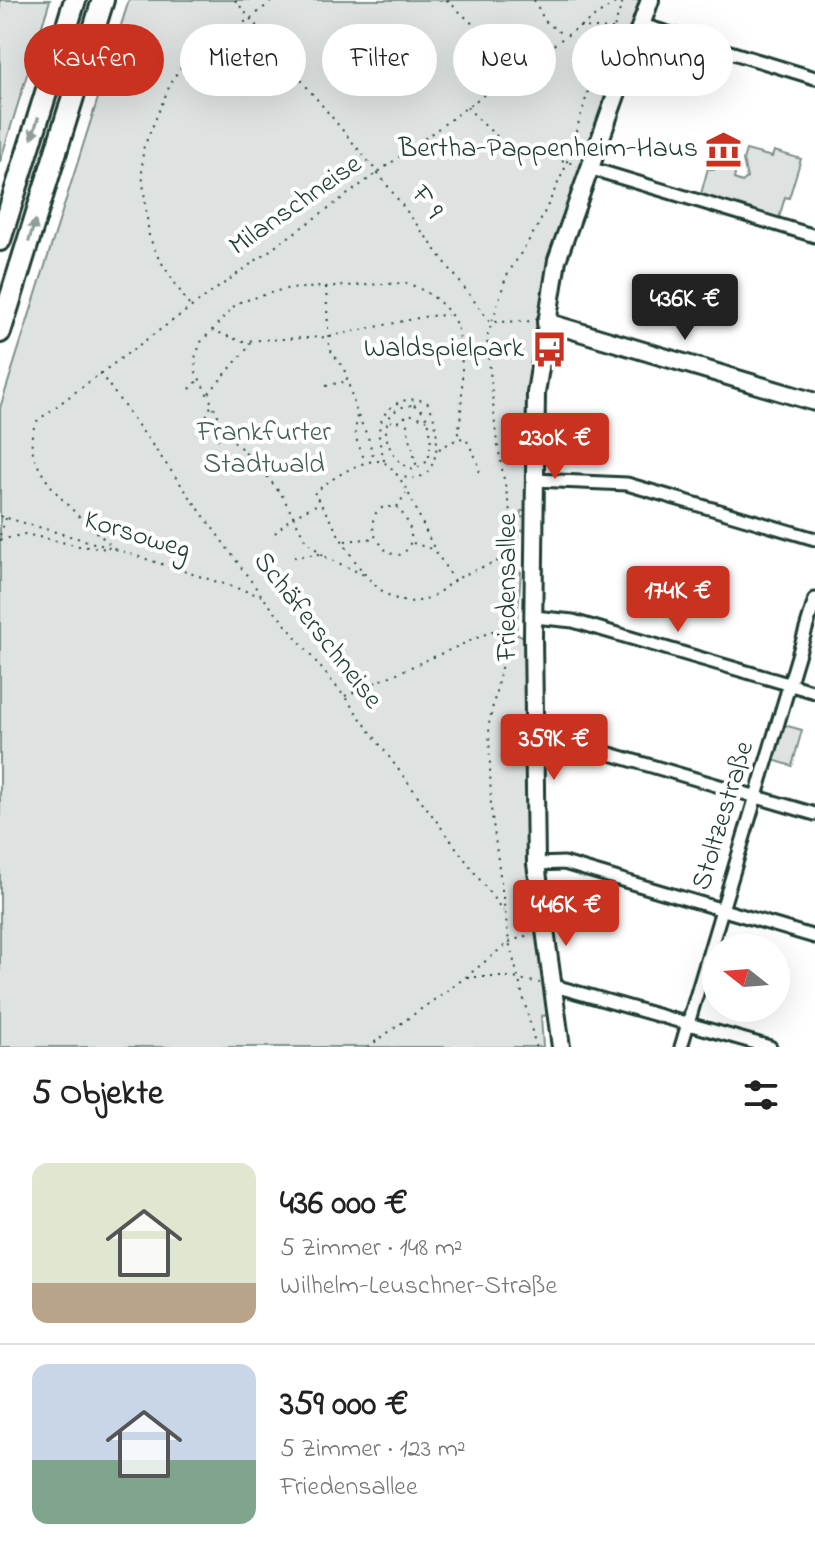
<!DOCTYPE html>
<html lang="de">
<meta charset="utf-8">
<style>
:root{--surface:#fff;--page:#f2f2f2;--text:#222;--muted:#767676;--line:#e0e0e0;--accent:#c8321e}
body{margin:0;font-family:"Indie Flower",sans-serif;background:var(--page);color:var(--text);height:100vh;display:flex;flex-direction:column;font-size:30px;white-space:nowrap}
*{box-sizing:border-box;margin:0}
p{font-size:26px;color:var(--muted)}
.icon{flex:none;width:44px;height:44px;fill:none;stroke:currentColor;stroke-width:2;stroke-linecap:round;stroke-linejoin:round}
.map{position:relative;height:1047px;overflow:hidden}
.sheet{display:flex;flex-direction:column;background:var(--surface);flex:1}
.sheet>*{flex:none}
.hud{position:absolute;left:24px;top:24px;width:768px;height:72px;display:flex;gap:16px}
.needle{width:52px;rotate:287deg}
.fabs{position:absolute;left:702px;top:934px;display:grid;gap:16px}
.fabs a{display:grid;place-items:center;width:88px;height:88px;border-radius:50%;background:var(--surface);box-shadow:0 8px 32px #0002;font-size:40px}
.price{position:absolute;translate:-50% -68px;padding:0 18px;border-radius:8px;background:var(--accent);color:#fff;font-size:26px;line-height:52px;filter:drop-shadow(0 2px 4px #0008)}
.price::after{content:'';position:absolute;left:50%;top:48px;width:24px;height:18px;margin-left:-12px;background:inherit;clip-path:polygon(0 0,100% 0,50% 100%)}
.price.on{background:#222;color:#fff}
ul{padding:0;list-style:none}
li{display:flex;align-items:center;gap:24px;height:200px;padding:0 32px}
li+li{border-top:2px solid var(--line)}
li span{display:grid;place-items:center;flex:none;width:224px;height:160px;border-radius:16px;color:#555}
li>.icon{margin-inline-start:auto}
span .icon{width:96px;height:96px;fill:#fffc;stroke-width:1}
li b{font-size:34px}
h2{display:flex;justify-content:space-between;align-items:center;height:96px;padding:0 32px;font-size:34px}
.tag{padding:0 28px;border-radius:36px;background:var(--surface);box-shadow:0 8px 32px #0002;font-size:28px;line-height:72px}
.tag.on{background:var(--accent);color:#fff}
.map>svg:first-child{display:block}
.green{fill:#dee3e2;stroke:#7e908b;stroke-width:2}
.lines{fill:none;stroke-linecap:round;stroke-linejoin:round}
.street-casing{stroke:#1f3d34;stroke-width:17}
.secondary-casing{stroke:#1f3d34;stroke-width:22}
.highway-casing{stroke:#1f3d34;stroke-width:26}
.path{stroke:#1f3d34;stroke-width:2;stroke-dasharray:2 6;stroke-linecap:butt}
.street{stroke:#fff;stroke-width:11}
.secondary{stroke:#fff;stroke-width:16}
.highway{stroke:#fff;stroke-width:20}
.oneway{fill:#8f9e9a}
.labels{text-anchor:middle;dominant-baseline:central;stroke-width:8;stroke-linejoin:round;paint-order:stroke}
.poi-label{font-size:28px;fill:#1f3d34;stroke:#fff;text-anchor:end}
.street-label{font-size:28px;fill:#1f3d34;stroke:#fff}
.park-label{font-size:28px;fill:#455e57;stroke:#fff}
</style>
<div class="map">
<svg width="815" height="1047" viewBox="0 0 815 1047">
<rect width="100%" height="100%" fill="#fff"/>
<filter id="ink" filterUnits="userSpaceOnUse"><feTurbulence type="fractalNoise" baseFrequency=".0125" numOctaves="2"/><feDisplacementMap in="SourceGraphic" scale="16" xChannelSelector="R" yChannelSelector="G"/><feConvolveMatrix kernelMatrix="1 2 1 2 8 2 1 2 1" color-interpolation-filters="sRGB"/></filter>
<g filter="url(#ink)">
<g class="green">
<polygon points="0,0 50,0 0,162"/>
<polygon points="129,0 644,0 552,258 533,373 529,374 526,493 530,494 530,511 521,511 520,517 531,518 531,530 519,531 516,570 521,572 516,633 524,637 529,878 550,1015 541,1016 543,1047 0,1047 0,408"/>
<polygon points="746,150 772,157 774,151 801,159 789,198 785,197 779,218 701,194 708,168 714,170 716,164 736,170 734,179 742,182 747,178 743,160"/>
<polygon points="784,725 802,730 792,766 773,760"/>
</g>
<g class="lines">
<defs>
<g id="street">
<polyline points="642,25 815,78"/>
<polyline points="589,168 815,236"/>
<polyline points="535,480 627,484 815,539"/>
<polyline points="534,617 573,621 815,692"/>
<polyline points="533,738 566,741 815,814"/>
<polyline points="536,864 564,863 815,937"/>
<polyline points="551,985 770,1047"/>
<polyline points="681,1047 815,599"/>
</g>
<g id="secondary">
<polyline points="546,322 815,402"/>
<polyline points="561,1047 536,864 533,637 536,393 557,260 650,0"/>
</g>
<g id="highway">
<polyline points="0,240 75,0"/>
<polyline points="0,332 103,0"/>
</g>
</defs>
<use href="#street" class="street-casing"/>
<use href="#secondary" class="secondary-casing"/>
<use href="#highway" class="highway-casing"/>
<g class="path">
<polyline points="235,0 378,173 490,322 535,321"/>
<polyline points="447,0 519,67"/>
<polyline points="534,0 545,21 563,35"/>
<polyline points="579,27 613,29"/>
<polyline points="612,37 624,34"/>
<path d="M 467,107 C 481,122 497,139 515,148 C 534,158 558,156 577,166"/>
<polyline points="326,287 329,348 344,369 349,386"/>
<polyline points="189,305 158,257 149,236 142,173 143,149 172,80 187,59 209,43 250,19 273,0"/>
<polyline points="212,330 240,341 327,337 428,316 448,315"/>
<polyline points="100,373 262,596 344,696 503,911"/>
<polyline points="326,386 342,382 349,386 357,414 355,436 365,461"/>
<polyline points="190,389 199,379"/>
<polyline points="209,393 246,350 250,342"/>
<path d="M 414,405 C 434,414 432,443 428,461 L 414,470 C 383,460 371,407 414,405 Z"/>
<polyline points="358,416 368,437 374,459"/>
<polyline points="405,416 417,468"/>
<polyline points="390,421 396,423 409,414 427,420"/>
<polyline points="203,423 212,404"/>
<polyline points="217,439 228,438"/>
<polyline points="439,449 459,438 466,439 477,460 481,478"/>
<path d="M 384,461 C 383,452 379,444 379,436 C 378,409 402,393 427,402 C 443,426 443,491 400,476"/>
<polyline points="397,507 406,493"/>
<polyline points="0,516 115,549 261,596"/>
<polyline points="275,533 293,516 320,503"/>
<polyline points="0,535 6,518"/>
<polyline points="0,540 25,534 79,546 109,549"/>
<path d="M 345,541 L 376,538 C 371,526 371,512 384,507 L 397,507 C 410,521 419,542 401,555 L 388,553 L 376,538"/>
<polyline points="413,543 434,550"/>
<path d="M 115,549 C 86,521 11,466 37,421 C 149,336 263,256 377,173 C 458,115 536,54 620,0"/>
<path d="M 323,555 L 306,541 L 283,497 L 263,471 L 228,435 L 196,372 L 195,358 L 201,342 L 237,303 L 284,289 L 406,283 C 427,290 449,305 457,327 C 464,348 464,419 456,440"/>
<polyline points="294,557 319,554 364,575"/>
<path d="M 454,581 C 445,566 436,553 429,538 C 419,517 404,475 385,463 C 369,453 325,482 314,494 C 340,529 372,621 429,598 C 439,594 445,586 455,580 C 472,570 493,563 512,556"/>
<polyline points="345,696 504,626"/>
<polyline points="467,977 508,977 540,983"/>
<polyline points="368,1047 466,977 509,942 531,934"/>
<polyline points="536,1047 509,942 491,808 489,724 504,654 515,539 496,436 487,338 506,277 539,224 565,168 599,55 611,38 623,0"/>
</g>
<use href="#street" class="street"/>
<use href="#secondary" class="secondary"/>
<use href="#highway" class="highway"/>
</g>
<defs><path id="oneway-solid" d="M-6-.8H1V-3.2L6.5 0L1 3.2V.8H-6Z" transform="scale(2)"/></defs>
<g class="oneway">
<use href="#oneway-solid" transform="translate(35 128) rotate(107)"/>
<use href="#oneway-solid" transform="translate(32 231) rotate(-73)"/>
</g>
</g>
<defs>
<symbol id="museum-bare" viewBox="-9 -9 18 18"><path d="M0-6L6-3V-2H-6V-3ZM-5-1h2V3h-2ZM-1-1h2V3h-2ZM3-1h2V3H3ZM-6 4H6V6H-6Z" fill="#c8321e" stroke="#fff" stroke-width="2.5" paint-order="stroke"/></symbol>
<symbol id="bus-bare" viewBox="-9 -9 18 18"><path d="M-5-6H5V4H4V6H2V4H-2V6H-4V4H-5ZM-3.5-4V0h7V-4ZM-3.5 1.2v1.5H-2V1.2ZM2 1.2v1.5H3.5V1.2Z" fill="#c8321e" stroke="#fff" stroke-width="2.5" paint-order="stroke"/></symbol>
</defs>
<g fill-rule="evenodd">
<use href="#museum-bare" x="698" y="124" width="51" height="51"/>
<use href="#bus-bare" x="524" y="324" width="51" height="51"/>
</g>
<g class="labels">
<g class="poi-label">
<text x="698" y="149">Bertha-Pappenheim-Haus</text>
<text x="524" y="349">Waldspielpark</text>
</g>
<g class="street-label">
<text transform="translate(426 203) rotate(53)">F 9</text>
<text transform="translate(296 206) rotate(-35)">Milanschneise</text>
<text transform="translate(137 536) rotate(17)">Korsoweg</text>
<text transform="translate(508 587) rotate(-90)">Friedensallee</text>
<text transform="translate(317 631) rotate(52)">Schäferschneise</text>
<text transform="translate(724 816) rotate(-73)">Stoltzestraße</text>
</g>
<g class="park-label">
<text x="264" y="433">Frankfurter<tspan x="264" dy="32">Stadtwald</tspan></text>
</g>
</g>
</svg>
<div class="fabs">
<a><svg class="needle" viewBox="-14 -14 28 28"><path d="M0-13l5 13h-10z" fill="#e53935"/><path d="M0 13l5-13h-10z" fill="#767676"/></svg></a>
</div>
<b class="price on" style="left:685px;top:342px">436K €</b>
<b class="price" style="left:555px;top:481px">230K €</b>
<b class="price" style="left:678px;top:634px">174K €</b>
<b class="price" style="left:554px;top:782px">359K €</b>
<b class="price" style="left:566px;top:948px">446K €</b>
<div class="hud">
<a class="tag on">Kaufen</a>
<a class="tag">Mieten</a>
<a class="tag">Filter</a>
<a class="tag">Neu</a>
<a class="tag">Wohnung</a>
</div>
</div>
<section class="sheet">
<h2>5 Objekte<svg class="icon" aria-label="filters" viewBox="0 0 24 24"><path d="M4 7h16M4 17h16"/><circle cx="9" cy="7" r="2"/><circle cx="15" cy="17" r="2"/></svg></h2>
<ul>
<li><span style="background:linear-gradient(#dfe7d0 75%,#b9a48a 0)"><svg class="icon" aria-label="home" viewBox="0 0 24 24"><path d="M3 11l9-7 9 7M6 9v11h12V9"/></svg></span><div><b>436 000 €</b><p>5 Zimmer · 148 m²</p><p>Wilhelm-Leuschner-Straße</p></div></li>
<li><span style="background:linear-gradient(#c9d6e8 60%,#7fa58c 0)"><svg class="icon" aria-label="home" viewBox="0 0 24 24"><path d="M3 11l9-7 9 7M6 9v11h12V9"/></svg></span><div><b>359 000 €</b><p>5 Zimmer · 123 m²</p><p>Friedensallee</p></div></li>
</ul>
</section>
